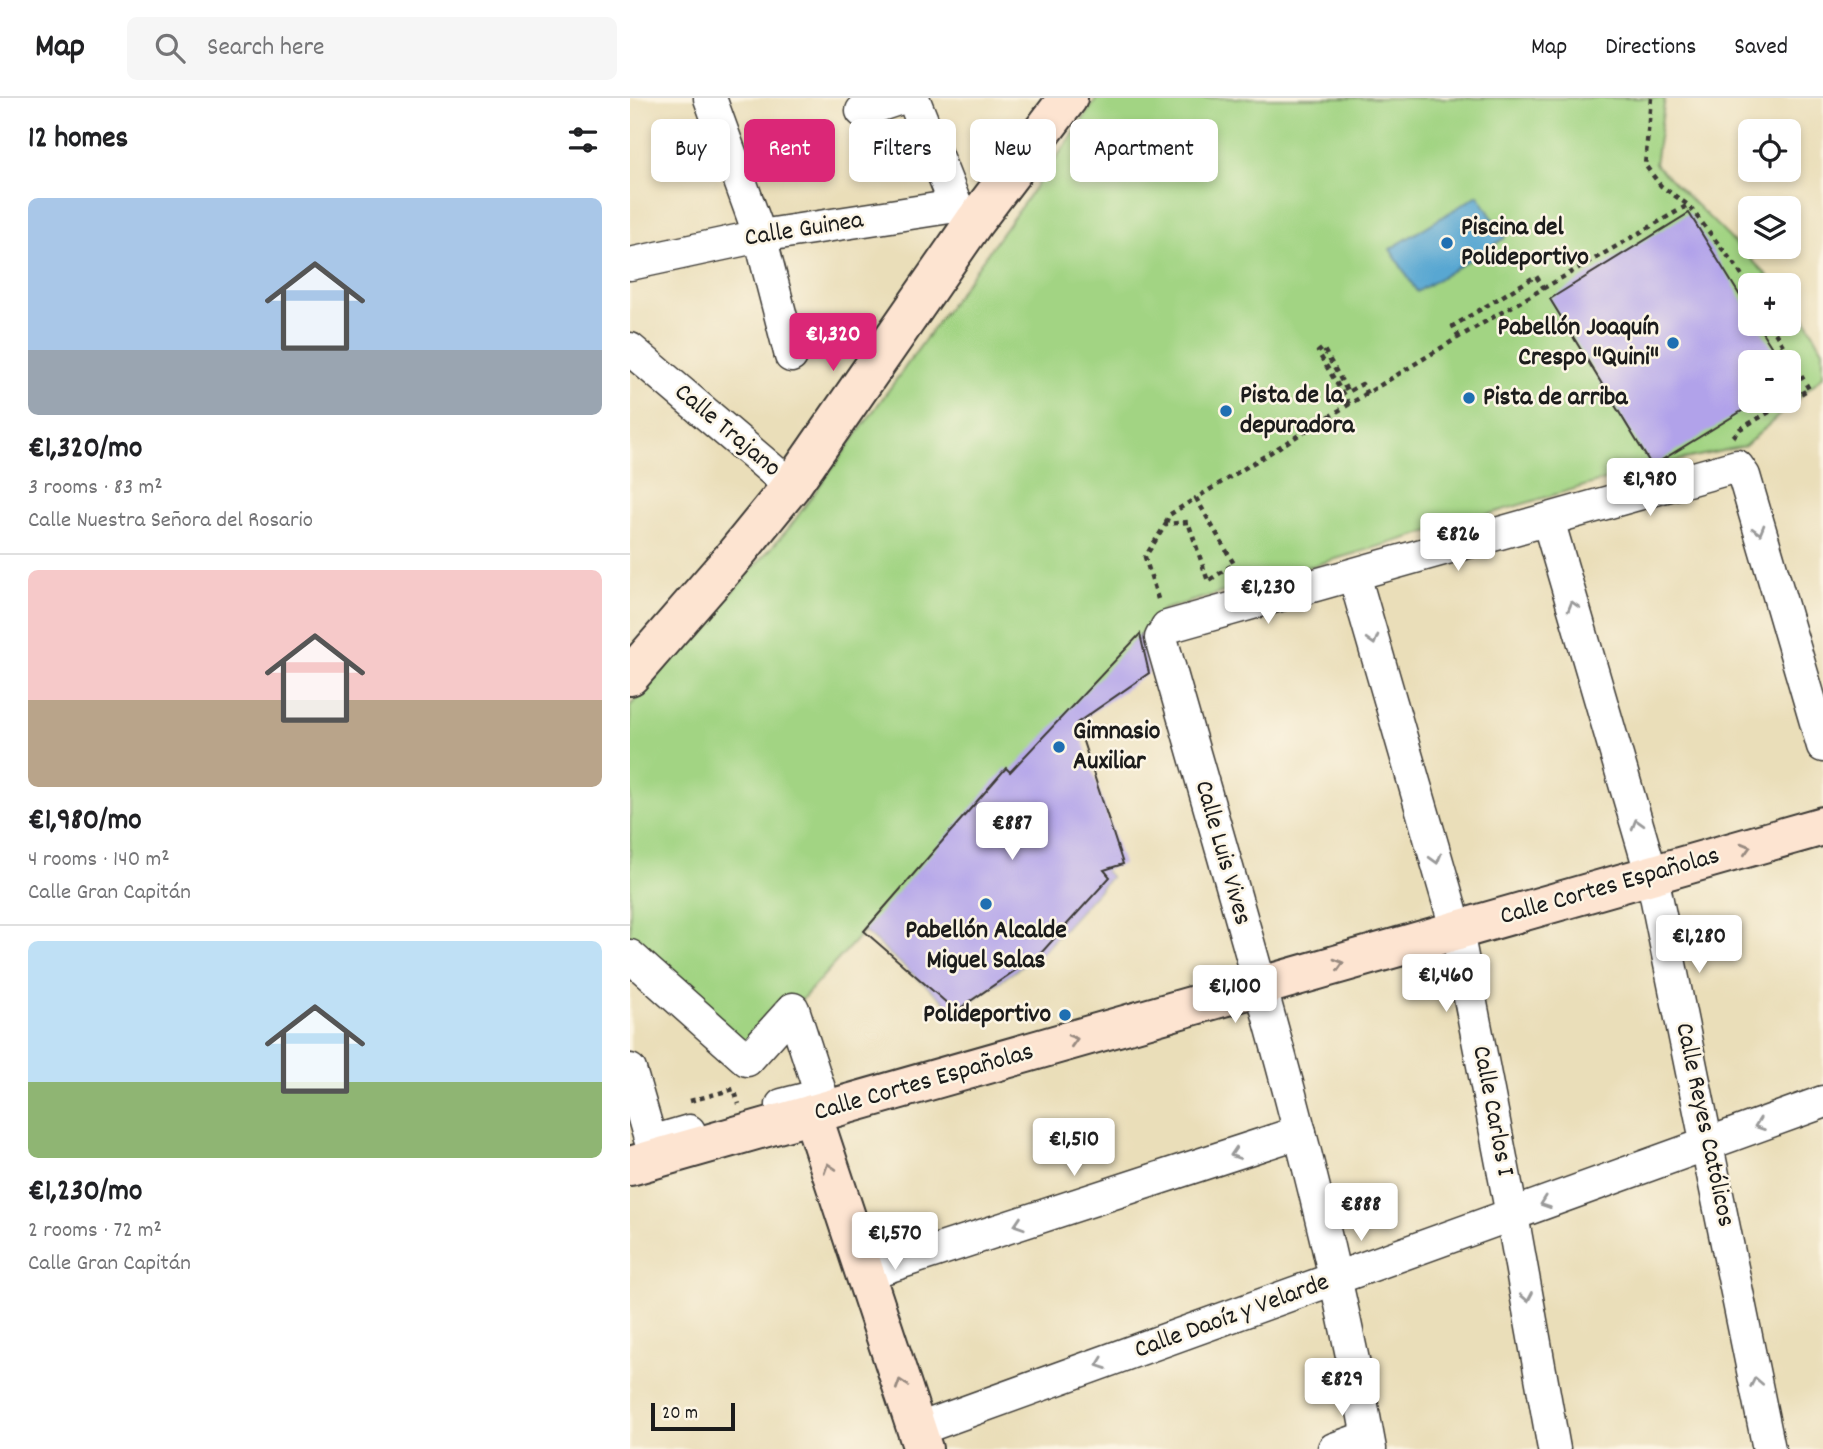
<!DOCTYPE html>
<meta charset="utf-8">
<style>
:root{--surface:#fff;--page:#f6f6f6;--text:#202124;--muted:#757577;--line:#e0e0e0;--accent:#db2777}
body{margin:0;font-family:Dekko,sans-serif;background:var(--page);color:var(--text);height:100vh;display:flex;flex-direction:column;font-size:26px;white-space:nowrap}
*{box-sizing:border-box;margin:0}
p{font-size:23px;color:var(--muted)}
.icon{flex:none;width:38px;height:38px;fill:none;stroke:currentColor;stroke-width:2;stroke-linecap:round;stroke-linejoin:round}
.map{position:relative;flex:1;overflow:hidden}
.sheet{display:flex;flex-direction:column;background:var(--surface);width:630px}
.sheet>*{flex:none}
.top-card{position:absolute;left:21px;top:21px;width:665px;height:63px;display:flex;gap:14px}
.controls{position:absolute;left:1108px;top:21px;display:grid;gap:14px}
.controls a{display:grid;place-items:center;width:63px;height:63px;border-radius:10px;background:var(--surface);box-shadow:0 4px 10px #0003;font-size:35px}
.scale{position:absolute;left:21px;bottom:18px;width:84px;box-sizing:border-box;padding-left:7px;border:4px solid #1c1c1c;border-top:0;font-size:19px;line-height:24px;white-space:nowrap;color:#1c1c1c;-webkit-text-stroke:5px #fcf5e5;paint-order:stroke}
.price{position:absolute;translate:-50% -60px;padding:0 16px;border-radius:7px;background:#fff;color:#222;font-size:23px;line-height:46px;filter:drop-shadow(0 2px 4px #0008)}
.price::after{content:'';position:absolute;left:50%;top:42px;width:21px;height:16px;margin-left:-10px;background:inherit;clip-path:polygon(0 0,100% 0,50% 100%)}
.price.selected{background:var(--accent);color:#fff}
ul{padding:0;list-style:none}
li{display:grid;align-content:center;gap:14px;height:371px;padding:0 28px}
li+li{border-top:2px solid var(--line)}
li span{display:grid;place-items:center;height:217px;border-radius:10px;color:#555}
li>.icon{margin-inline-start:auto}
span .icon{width:126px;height:126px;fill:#fffc;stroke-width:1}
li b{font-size:30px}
h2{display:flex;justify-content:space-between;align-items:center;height:84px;padding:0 28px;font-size:30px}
.tag{padding:0 24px;border-radius:10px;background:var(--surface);box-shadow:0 4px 10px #0003;font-size:24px;line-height:63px}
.tag.selected{background:var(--accent);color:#fff}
header{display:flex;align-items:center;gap:42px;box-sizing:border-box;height:98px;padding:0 35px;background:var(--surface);border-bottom:2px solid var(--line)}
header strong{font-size:33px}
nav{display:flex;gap:38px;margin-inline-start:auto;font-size:24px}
.search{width:490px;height:63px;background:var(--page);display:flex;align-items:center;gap:18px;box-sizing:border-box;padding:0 24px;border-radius:10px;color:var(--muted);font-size:26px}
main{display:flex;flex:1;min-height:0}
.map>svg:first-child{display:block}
.green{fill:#a2d483;stroke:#5f7850;stroke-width:2;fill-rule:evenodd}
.water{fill:#59a7d2;stroke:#3a6277;stroke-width:2}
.building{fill:#b1a2ea}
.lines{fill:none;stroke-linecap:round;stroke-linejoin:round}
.street-casing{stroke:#3b3934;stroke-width:35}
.secondary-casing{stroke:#3b3934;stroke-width:42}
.path{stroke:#3b3934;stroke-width:4.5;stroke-dasharray:5 5;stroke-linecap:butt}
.street{stroke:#fff;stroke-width:32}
.secondary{stroke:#fde4d1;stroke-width:38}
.oneway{stroke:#999}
.oneway2{stroke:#988a80}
.poi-dot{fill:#1f6fb2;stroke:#fcf5e5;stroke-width:2.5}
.labels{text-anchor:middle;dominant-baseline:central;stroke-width:5;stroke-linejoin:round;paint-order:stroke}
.poi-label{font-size:26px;font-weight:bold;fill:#1c1c1c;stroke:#fcf5e5;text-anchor:start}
.street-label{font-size:26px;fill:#1c1c1c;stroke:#fcf5e5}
</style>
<header>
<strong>Map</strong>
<div class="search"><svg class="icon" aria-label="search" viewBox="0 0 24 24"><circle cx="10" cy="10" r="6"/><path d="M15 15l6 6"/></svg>Search here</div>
<nav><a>Map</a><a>Directions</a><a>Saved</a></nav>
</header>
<main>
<section class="sheet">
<h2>12 homes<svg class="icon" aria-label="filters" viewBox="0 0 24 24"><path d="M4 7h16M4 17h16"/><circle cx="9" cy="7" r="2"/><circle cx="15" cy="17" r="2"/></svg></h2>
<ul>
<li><span style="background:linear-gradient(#a9c7e8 70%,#9aa5b1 0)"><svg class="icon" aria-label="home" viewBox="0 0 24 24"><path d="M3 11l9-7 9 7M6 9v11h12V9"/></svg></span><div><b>€1,320/mo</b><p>3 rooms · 83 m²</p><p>Calle Nuestra Señora del Rosario</p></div></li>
<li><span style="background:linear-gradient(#f6c9c9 60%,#b9a48a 0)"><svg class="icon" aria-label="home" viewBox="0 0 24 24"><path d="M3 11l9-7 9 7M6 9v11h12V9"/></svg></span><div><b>€1,980/mo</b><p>4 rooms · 140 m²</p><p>Calle Gran Capitán</p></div></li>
<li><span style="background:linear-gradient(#bfe0f5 65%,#8fb573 0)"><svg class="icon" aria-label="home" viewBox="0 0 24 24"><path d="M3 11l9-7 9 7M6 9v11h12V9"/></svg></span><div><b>€1,230/mo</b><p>2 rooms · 72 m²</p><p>Calle Gran Capitán</p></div></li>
</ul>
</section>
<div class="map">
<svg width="1193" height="1351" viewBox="0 0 1193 1351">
<rect width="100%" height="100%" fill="#fcf5e5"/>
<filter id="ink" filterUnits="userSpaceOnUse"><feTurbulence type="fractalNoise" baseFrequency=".0143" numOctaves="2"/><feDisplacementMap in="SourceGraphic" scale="14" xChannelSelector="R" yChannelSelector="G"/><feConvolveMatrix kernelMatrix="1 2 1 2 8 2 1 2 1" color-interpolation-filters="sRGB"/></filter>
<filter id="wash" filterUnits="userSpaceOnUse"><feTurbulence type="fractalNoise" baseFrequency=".00686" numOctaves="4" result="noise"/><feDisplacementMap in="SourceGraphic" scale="28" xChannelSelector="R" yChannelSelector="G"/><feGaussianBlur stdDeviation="1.57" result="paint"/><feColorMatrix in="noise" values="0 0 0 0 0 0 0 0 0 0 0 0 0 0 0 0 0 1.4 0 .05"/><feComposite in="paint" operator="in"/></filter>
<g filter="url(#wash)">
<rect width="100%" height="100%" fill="#eadeb9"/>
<path class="green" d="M 467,0 L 1035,0 L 1025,66 L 1147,187 L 1120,187 L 1120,226 L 1158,226 L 1159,199 L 1171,212 L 1193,252 L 1193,278 L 1115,348 L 1022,368 L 532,512 L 387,674 L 480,779 L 412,854 L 326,913 L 234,833 L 117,962 L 0,858 L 0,608 L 159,430 L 442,38 ZM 1120,264 L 1158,264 L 1158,303 L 1120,303 Z"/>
<polygon class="water" points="848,97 875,140 787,194 760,151"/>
<g id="blocks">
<g class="building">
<polygon points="1059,115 1120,214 1120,226 1127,226 1151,264 1120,264 1120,303 1128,303 1022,368 920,201"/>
<polygon points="510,536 519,575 447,625 493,766 474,772 480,779 412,854 326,913 234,833 376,670 380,674"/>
</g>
</g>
</g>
<g filter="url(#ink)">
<use href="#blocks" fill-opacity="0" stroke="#3b3934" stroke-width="2"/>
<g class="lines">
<defs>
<g id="street">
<polyline points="80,0 130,138 161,258"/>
<polyline points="283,0 326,108"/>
<polyline points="232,13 271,0"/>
<polyline points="0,166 130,138 326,108 344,124"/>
<polyline points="0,251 161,388"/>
<polyline points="918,422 1022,778 1139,1351"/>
<polyline points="724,477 827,833 882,1117 924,1351"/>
<polyline points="0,858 117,962 163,911 191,997 152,1007"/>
<polyline points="0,972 21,1044 59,1033"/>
<polyline points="235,1176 670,1034"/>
<polyline points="286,1332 1193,1004"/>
<polyline points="704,1351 737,1339"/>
<path d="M 740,1351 C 691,1076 607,808 531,540 L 537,529 L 1107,368 L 1114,378 L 1193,648"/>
</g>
<g id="secondary">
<polyline points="0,578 100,463 161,388 344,124 438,0"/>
<polyline points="182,1016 293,1351"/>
<polyline points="0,1068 1193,728"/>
</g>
</defs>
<use href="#street" class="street-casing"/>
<use href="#secondary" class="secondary-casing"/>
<g class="path">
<polyline points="1021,0 1015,67 1031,88 1058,107 1108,171 1120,192"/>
<polyline points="1140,226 1179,291 1158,303"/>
<polyline points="829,239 823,228 906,178 914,190"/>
<polyline points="719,306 688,254 693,250 718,294 732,286 737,296"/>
<polyline points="1103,339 1110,331 1158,303"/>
<polyline points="536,425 539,417 566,400"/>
<polyline points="528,501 515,459 536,426 558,424 578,483 604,466 566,400 829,239 1058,107"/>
<polyline points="60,1003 104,991 109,1006"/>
</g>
<use href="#street" class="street"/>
<use href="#secondary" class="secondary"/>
</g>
<defs><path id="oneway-chevron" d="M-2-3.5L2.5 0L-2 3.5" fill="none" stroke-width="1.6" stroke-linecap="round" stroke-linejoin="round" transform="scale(1.75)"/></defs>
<g class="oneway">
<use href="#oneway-chevron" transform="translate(1129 432) rotate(74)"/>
<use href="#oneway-chevron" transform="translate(943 508) rotate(-106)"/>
<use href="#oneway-chevron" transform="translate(743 542) rotate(74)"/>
<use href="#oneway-chevron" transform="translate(1007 726) rotate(-106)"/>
<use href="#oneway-chevron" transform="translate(806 761) rotate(74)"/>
<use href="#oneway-chevron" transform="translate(1129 1027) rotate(160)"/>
<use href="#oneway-chevron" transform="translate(605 1056) rotate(162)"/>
<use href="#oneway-chevron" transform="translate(915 1105) rotate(160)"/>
<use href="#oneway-chevron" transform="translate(389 1126) rotate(162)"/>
<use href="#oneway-chevron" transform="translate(897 1199) rotate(80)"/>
<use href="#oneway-chevron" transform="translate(471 1266) rotate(160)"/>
<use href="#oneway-chevron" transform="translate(1126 1284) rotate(-101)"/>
</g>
<g class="oneway2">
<use href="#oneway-chevron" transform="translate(1116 750) rotate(-16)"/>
<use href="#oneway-chevron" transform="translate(709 866) rotate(-16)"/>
<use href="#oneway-chevron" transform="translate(443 942) rotate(-16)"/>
<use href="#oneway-chevron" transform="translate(199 1070) rotate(-108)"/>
<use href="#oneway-chevron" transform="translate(271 1286) rotate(-108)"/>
</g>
</g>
<g class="poi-dot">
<circle cx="817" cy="145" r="7"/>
<circle cx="1043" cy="245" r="7"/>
<circle cx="839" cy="300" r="7"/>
<circle cx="596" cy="313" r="7"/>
<circle cx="429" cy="649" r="7"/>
<circle cx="356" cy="806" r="7"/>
<circle cx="435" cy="917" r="7"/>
</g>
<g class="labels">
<g class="poi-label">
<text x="831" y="130">Piscina del<tspan x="831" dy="30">Polideportivo</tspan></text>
<text x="1029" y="230" text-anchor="end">Pabellón Joaquín<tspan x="1029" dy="30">Crespo "Quini"</tspan></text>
<text x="610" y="298">Pista de la<tspan x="610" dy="30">depuradora</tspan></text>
<text x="853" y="300">Pista de arriba</text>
<text x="443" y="634">Gimnasio<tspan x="443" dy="30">Auxiliar</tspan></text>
<text x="356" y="833" text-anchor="middle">Pabellón Alcalde<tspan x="356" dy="30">Miguel Salas</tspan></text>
<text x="421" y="917" text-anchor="end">Polideportivo</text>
</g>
<g class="street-label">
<text transform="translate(174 132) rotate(-9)">Calle Guinea</text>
<text transform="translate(97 333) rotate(40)">Calle Trajano</text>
<text transform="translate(592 755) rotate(74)">Calle Luis Vives</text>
<text transform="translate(980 789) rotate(-16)">Calle Cortes Españolas</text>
<text transform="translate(294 985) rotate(-16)">Calle Cortes Españolas</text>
<text transform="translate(862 1013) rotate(79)">Calle Carlos I</text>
<text transform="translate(1074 1027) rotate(78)">Calle Reyes Católicos</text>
<text transform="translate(602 1219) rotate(-20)">Calle Daoíz y Velarde</text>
</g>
</g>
</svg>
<div class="controls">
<a><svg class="icon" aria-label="locate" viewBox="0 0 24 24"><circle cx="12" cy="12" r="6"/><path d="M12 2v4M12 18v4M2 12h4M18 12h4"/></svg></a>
<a><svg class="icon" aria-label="layers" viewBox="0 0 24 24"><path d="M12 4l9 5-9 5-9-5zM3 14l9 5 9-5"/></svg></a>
<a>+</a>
<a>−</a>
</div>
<div class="scale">20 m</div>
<b class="price selected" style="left:203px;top:275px">€1,320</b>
<b class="price" style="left:1020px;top:420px">€1,980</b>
<b class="price" style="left:828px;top:475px">€826</b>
<b class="price" style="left:638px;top:528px">€1,230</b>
<b class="price" style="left:382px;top:764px">€887</b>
<b class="price" style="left:1069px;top:877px">€1,280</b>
<b class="price" style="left:816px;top:916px">€1,460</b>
<b class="price" style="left:605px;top:927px">€1,100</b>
<b class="price" style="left:444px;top:1080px">€1,510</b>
<b class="price" style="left:731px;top:1145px">€888</b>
<b class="price" style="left:265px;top:1174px">€1,570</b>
<b class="price" style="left:712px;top:1320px">€829</b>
<div class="top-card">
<a class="tag">Buy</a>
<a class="tag selected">Rent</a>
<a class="tag">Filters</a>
<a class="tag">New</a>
<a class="tag">Apartment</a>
</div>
</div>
</main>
